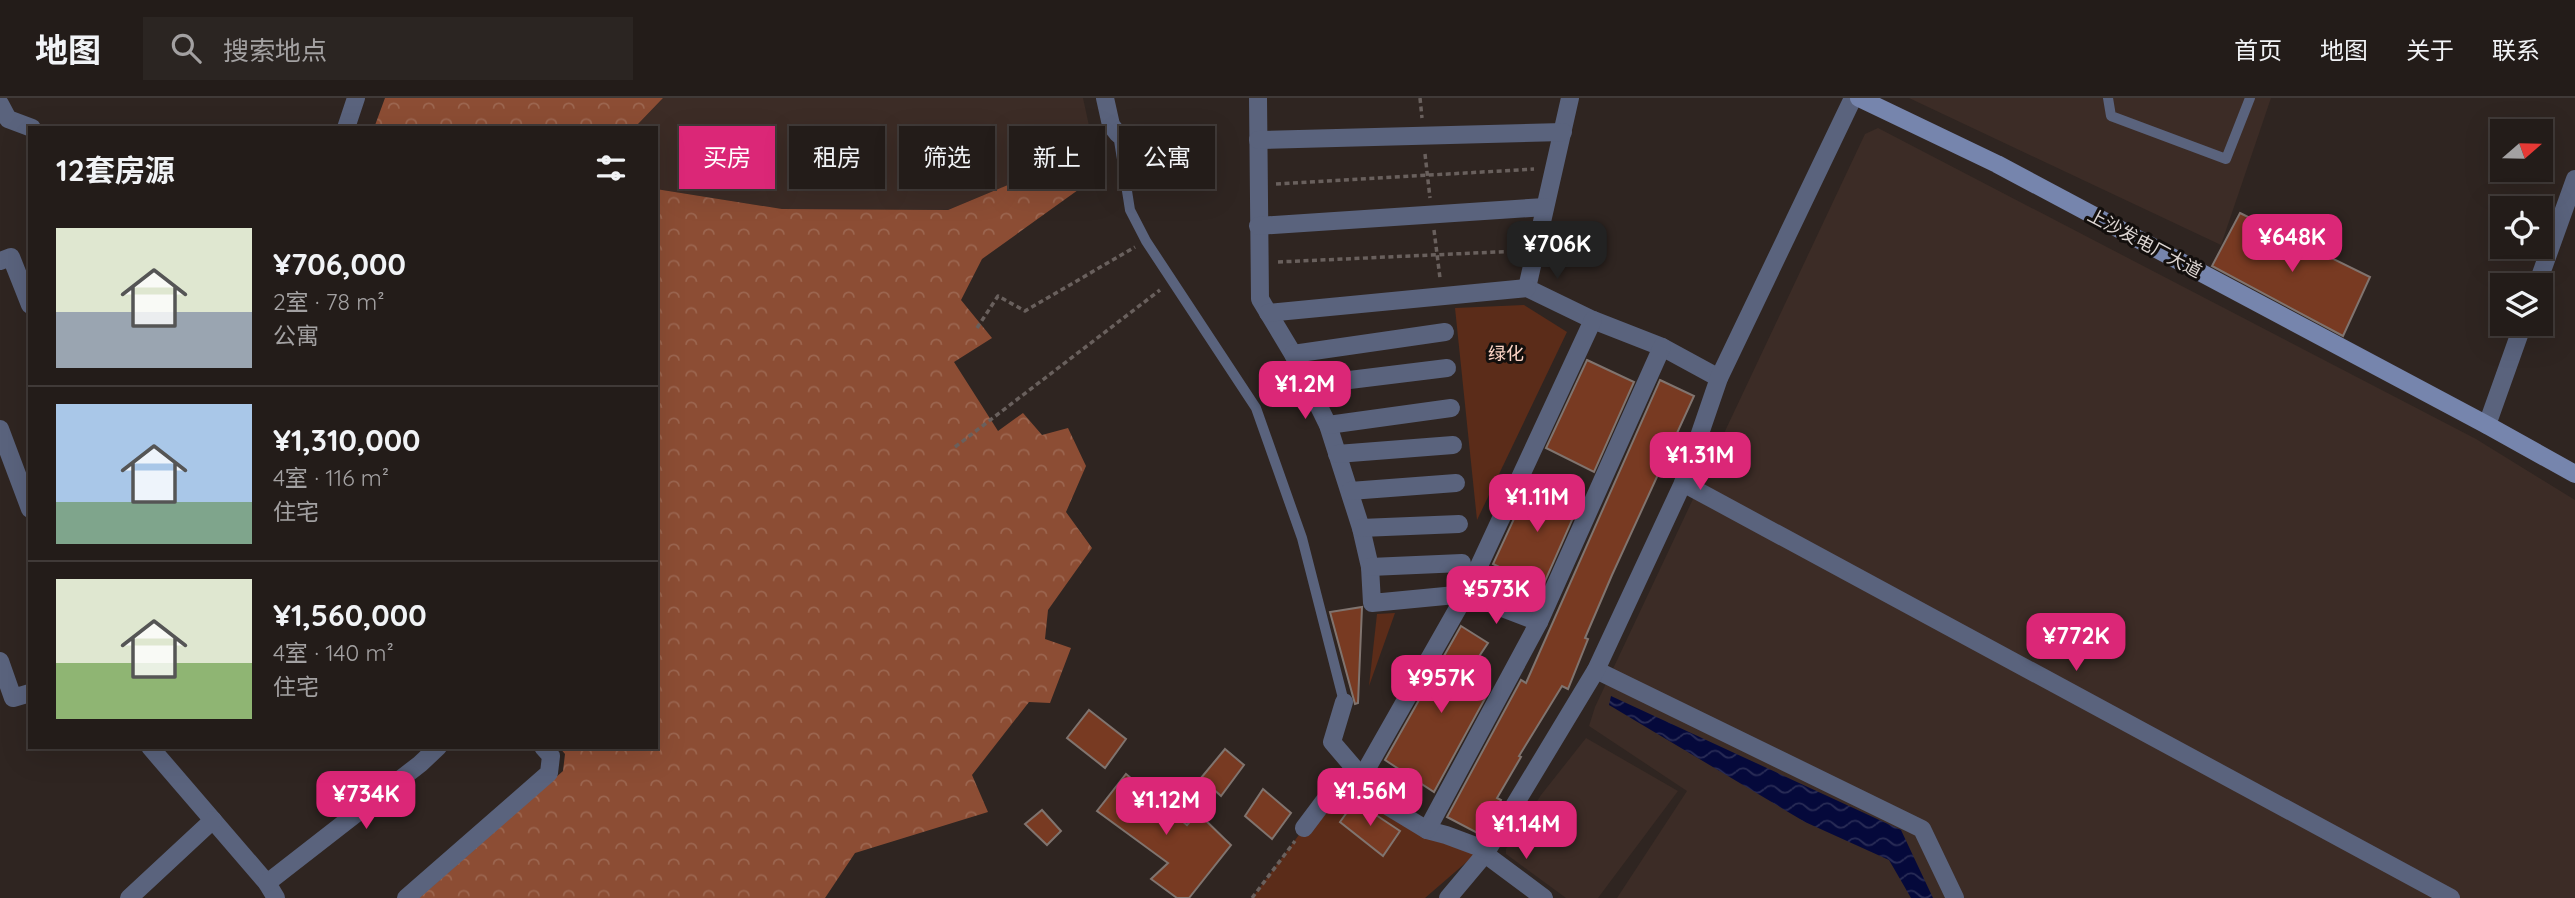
<!DOCTYPE html>
<html lang="zh">
<meta charset="utf-8">
<style>
:root{--surface:#231c19;--page:#2b2522;--text:#f1f3f6;--muted:#a3a1a2;--line:#403a38;--accent:#db2777}
body{margin:0;font-family:Quicksand,"Noto Sans SC",sans-serif;background:var(--page);color:var(--text);height:100vh;display:flex;flex-direction:column;font-size:26px;white-space:nowrap}
*{box-sizing:border-box;margin:0}
p{font-size:23px;color:var(--muted)}
.icon{flex:none;width:38px;height:38px;fill:none;stroke:currentColor;stroke-width:2;stroke-linecap:round;stroke-linejoin:round}
.map{position:relative;flex:1;overflow:hidden}
.drawer{position:absolute;left:28px;top:28px;width:630px;height:623px;display:flex;flex-direction:column;background:var(--surface);border-radius:0px;box-shadow:0 7px 28px #0002,0 0 0 2px var(--line)}
.drawer>*{flex:none}
.banner{position:absolute;left:679px;top:28px;width:665px;height:63px;display:flex;gap:14px}
.needle{width:46px;rotate:70deg}
.tools{position:absolute;left:2490px;top:21px;display:grid;gap:14px}
.tools a{display:grid;place-items:center;width:63px;height:63px;border-radius:0px;background:var(--surface);box-shadow:0 7px 28px #0002,0 0 0 2px var(--line);font-size:35px}
.price{position:absolute;translate:-50% -60px;padding:0 16px;border-radius:14px;background:var(--accent);color:#fff;font-size:23px;line-height:46px;filter:drop-shadow(0 2px 4px #0008)}
.price::after{content:'';position:absolute;left:50%;top:42px;width:21px;height:16px;margin-left:-10px;background:inherit;clip-path:polygon(0 0,100% 0,50% 100%)}
.price.on{background:#222;color:#fff}
ul{padding:0;list-style:none}
li{display:flex;align-items:center;gap:21px;height:175px;padding:0 28px}
li+li{border-top:2px solid var(--line)}
li span{display:grid;place-items:center;flex:none;width:196px;height:140px;border-radius:0px;color:#555}
li>.icon{margin-inline-start:auto}
span .icon{width:84px;height:84px;fill:#fffc;stroke-width:1}
li b{font-size:30px}
h2{display:flex;justify-content:space-between;align-items:center;height:84px;padding:0 28px;font-size:30px}
.tag{padding:0 24px;border-radius:0px;background:var(--surface);box-shadow:0 7px 28px #0002,0 0 0 2px var(--line);font-size:24px;line-height:63px}
.tag.on{background:var(--accent);color:#fff}
header{display:flex;align-items:center;gap:42px;box-sizing:border-box;height:98px;padding:0 35px;background:var(--surface);border-bottom:2px solid var(--line)}
header strong{font-size:33px}
nav{display:flex;gap:38px;margin-inline-start:auto;font-size:24px}
.search{width:490px;height:63px;background:var(--page);display:flex;align-items:center;gap:18px;box-sizing:border-box;padding:0 24px;border-radius:0px;color:var(--muted);font-size:26px}
.map>svg:first-child{display:block}
.built{fill:#3c2c26}
.forest{fill:url(#forest-crowns)}
.park{fill:#5b2c19}
.water{fill:url(#water-waves)}
.building{fill:#783a22;stroke:#80746f;stroke-width:2}
.lines{fill:none;stroke-linecap:round;stroke-linejoin:round}
.path{stroke:#69605d;stroke-width:3.5;stroke-dasharray:5 3.5;stroke-linecap:butt}
.service{stroke:#5a637d;stroke-width:10}
.minor{stroke:#5a637d;stroke-width:18}
.tertiary{stroke:#5a637d;stroke-width:18}
.secondary{stroke:#7685ad;stroke-width:18}
.labels{text-anchor:middle;dominant-baseline:central;stroke-width:6;stroke-linejoin:round;paint-order:stroke}
.street-label{font-size:18px;fill:#dcd5d2;stroke:#130f0d}
.park-label{font-size:18px;fill:#fdd5c6;stroke:#130f0d}
</style>
<header>
<strong>地图</strong>
<div class="search"><svg class="icon" aria-label="search" viewBox="0 0 24 24"><circle cx="10" cy="10" r="6"/><path d="M15 15l6 6"/></svg>搜索地点</div>
<nav><a>首页</a><a>地图</a><a>关于</a><a>联系</a></nav>
</header>
<div class="map">
<svg width="2575" height="800" viewBox="0 0 2575 800">
<defs>
<pattern id="forest-crowns" width="20" height="18" patternUnits="userSpaceOnUse" patternTransform="scale(1.75)"><rect width="20" height="18" fill="#8c4d34"/><path d="M2 6a3 3 0 1 1 6 0M12 15a3 3 0 1 1 6 0" fill="none" stroke="#9c6650"/></pattern>
<pattern id="water-waves" width="16" height="10" patternUnits="userSpaceOnUse" patternTransform="scale(1.75)"><rect width="16" height="10" fill="#05093b"/><path d="M0 5q4-4 8 0t8 0" fill="none" stroke="#292c56"/></pattern>
</defs>
<rect width="100%" height="100%" fill="#2f2521"/>
<g class="built">
<polygon points="663,0 1083,0 1091,37 1098,47 1068,62 948,112 782,111 656,91 656,30 639,30 638,26"/>
<polygon points="1909,0 2271,0 2221,147"/>
<polygon points="1878,30 2476,341 2575,402 2575,800 1617,800 1687,693 1589,628 1595,609 1865,36"/>
<polygon points="1586,640 1678,693 1598,800 1566,800 1506,756 1506,751 1541,697"/>
</g>
<g class="forest">
<polygon points="385,0 663,0 638,26 639,30 374,30"/>
<polygon points="1068,62 1078,92 982,161 961,202 992,240 954,264 998,333 1023,315 1042,337 1068,330 1086,368 1066,414 1092,450 1048,512 1045,541 1071,550 1050,605 1029,604 972,677 988,714 855,755 825,800 419,800 563,673 565,656 559,649 656,649 656,91 782,111 948,112"/>
</g>
<g class="park">
<polygon points="1524,207 1567,234 1477,422 1455,210"/>
<polygon points="1395,515 1369,588 1377,516"/>
<polygon points="1362,679 1371,698 1477,755 1425,800 1252,800 1334,690"/>
</g>
<polygon class="water" points="1611,598 1901,732 1933,800 1911,800 1889,762 1805,724 1609,607"/>
<g class="building">
<polygon points="2240,115 2370,179 2343,238 2212,168"/>
<polygon points="1587,262 1634,284 1594,374 1546,350"/>
<polygon points="1660,282 1694,298 1612,477 1585,540 1588,541 1568,591 1562,588 1519,658 1521,659 1497,700 1501,702 1483,738 1447,719 1521,582 1526,585"/>
<polygon points="1532,382 1580,404 1542,490 1493,466"/>
<polygon points="1362,509 1358,605 1355,606 1330,514"/>
<polygon points="1461,528 1488,545 1466,578 1467,581 1488,595 1434,694 1385,662"/>
<polygon points="1089,612 1126,641 1105,670 1067,640"/>
<polygon points="1225,651 1244,667 1221,698 1201,680"/>
<polygon points="1126,676 1187,727 1198,715 1231,747 1189,800 1177,800 1151,781 1168,765 1097,713"/>
<polygon points="1263,691 1291,715 1272,741 1245,718"/>
<polygon points="1355,703 1400,733 1383,758 1340,724"/>
<polygon points="1042,712 1061,733 1047,747 1025,726"/>
</g>
<g class="lines">
<g class="path">
<polyline points="1420,0 1422,20"/>
<polyline points="1425,56 1430,100"/>
<polyline points="1276,86 1534,71"/>
<polyline points="1434,132 1440,180"/>
<polyline points="1278,164 1519,153"/>
<polyline points="977,230 998,198 1025,213 1135,149"/>
<polyline points="955,349 1160,192"/>
<polyline points="1252,800 1295,743"/>
</g>
<g class="service">
<polyline points="2108,0 2111,18 2226,61 2250,0"/>
<polyline points="1205,49 1118,36 1130,112 1146,143 1256,310 1302,440 1344,604"/>
</g>
<g class="minor">
<polyline points="1105,0 1111,27 1118,36"/>
<polyline points="1258,0 1260,201 1293,256 1328,327 1361,430 1370,469 1372,505 1466,496 1539,524"/>
<polyline points="1570,0 1527,190 1593,222 1662,249 1719,280"/>
<polyline points="0,6 8,21 32,30"/>
<polyline points="346,30 356,0"/>
<polyline points="1258,42 1563,34"/>
<polyline points="1258,128 1545,109"/>
<polyline points="0,163 11,159 30,207"/>
<polyline points="1268,215 1527,190"/>
<polyline points="1293,256 1445,234"/>
<polyline points="1309,287 1447,270"/>
<polyline points="1328,327 1451,310"/>
<polyline points="0,331 30,411"/>
<polyline points="1337,356 1453,347"/>
<polyline points="1683,385 2451,800"/>
<polyline points="1350,393 1456,385"/>
<polyline points="1361,430 1459,426"/>
<polyline points="1370,469 1462,465"/>
<polyline points="0,563 13,600 30,595"/>
<polyline points="1596,572 1922,731 1955,800"/>
<polyline points="1344,604 1332,644 1362,679 1371,698 1427,732 1446,737 1481,750 1485,756 1544,800"/>
<polyline points="150,649 267,785 276,800"/>
<polyline points="1304,730 1334,690 1362,679 1466,496 1593,222"/>
<polyline points="1427,732 1539,524 1662,249"/>
<polyline points="267,785 420,666 438,649"/>
<polyline points="129,800 213,722"/>
<polyline points="406,800 549,675 551,658 543,649"/>
<polyline points="1448,800 1485,756 1596,572 1683,385 1719,280 1853,0"/>
</g>
<g class="tertiary">
<polyline points="2537,187 2575,81"/>
<polyline points="2487,327 2523,226"/>
</g>
<polyline class="secondary" points="1859,0 1997,66 2487,327 2575,376"/>
</g>
<g class="labels">
<g class="street-label">
<text transform="translate(2145 145) rotate(28)">上沙发电厂大道</text>
</g>
<g class="park-label">
<text x="1506" y="255">绿化</text>
</g>
</g>
</svg>
<div class="tools">
<a><svg class="needle" viewBox="-14 -14 28 28"><path d="M0-13l5 13h-10z" fill="#e53935"/><path d="M0 13l5-13h-10z" fill="#a3a1a2"/></svg></a>
<a><svg class="icon" aria-label="locate" viewBox="0 0 24 24"><circle cx="12" cy="12" r="6"/><path d="M12 2v4M12 18v4M2 12h4M18 12h4"/></svg></a>
<a><svg class="icon" aria-label="layers" viewBox="0 0 24 24"><path d="M12 4l9 5-9 5-9-5zM3 14l9 5 9-5"/></svg></a>
</div>
<b class="price" style="left:2292px;top:176px">¥648K</b>
<b class="price on" style="left:1557px;top:183px">¥706K</b>
<b class="price" style="left:1305px;top:323px">¥1.2M</b>
<b class="price" style="left:1700px;top:394px">¥1.31M</b>
<b class="price" style="left:1537px;top:436px">¥1.11M</b>
<b class="price" style="left:1496px;top:528px">¥573K</b>
<b class="price" style="left:2076px;top:575px">¥772K</b>
<b class="price" style="left:1441px;top:617px">¥957K</b>
<b class="price" style="left:1370px;top:730px">¥1.56M</b>
<b class="price" style="left:366px;top:733px">¥734K</b>
<b class="price" style="left:1166px;top:739px">¥1.12M</b>
<b class="price" style="left:1526px;top:763px">¥1.14M</b>
<div class="banner">
<a class="tag on">买房</a>
<a class="tag">租房</a>
<a class="tag">筛选</a>
<a class="tag">新上</a>
<a class="tag">公寓</a>
</div>
<section class="drawer">
<h2>12套房源<svg class="icon" aria-label="filters" viewBox="0 0 24 24"><path d="M4 7h16M4 17h16"/><circle cx="9" cy="7" r="2"/><circle cx="15" cy="17" r="2"/></svg></h2>
<ul>
<li><span style="background:linear-gradient(#dfe7d0 60%,#9aa5b1 0)"><svg class="icon" aria-label="home" viewBox="0 0 24 24"><path d="M3 11l9-7 9 7M6 9v11h12V9"/></svg></span><div><b>¥706,000</b><p>2室 · 78 m²</p><p>公寓</p></div></li>
<li><span style="background:linear-gradient(#a9c7e8 70%,#7fa58c 0)"><svg class="icon" aria-label="home" viewBox="0 0 24 24"><path d="M3 11l9-7 9 7M6 9v11h12V9"/></svg></span><div><b>¥1,310,000</b><p>4室 · 116 m²</p><p>住宅</p></div></li>
<li><span style="background:linear-gradient(#dfe7d0 60%,#8fb573 0)"><svg class="icon" aria-label="home" viewBox="0 0 24 24"><path d="M3 11l9-7 9 7M6 9v11h12V9"/></svg></span><div><b>¥1,560,000</b><p>4室 · 140 m²</p><p>住宅</p></div></li>
</ul>
</section>
</div>
